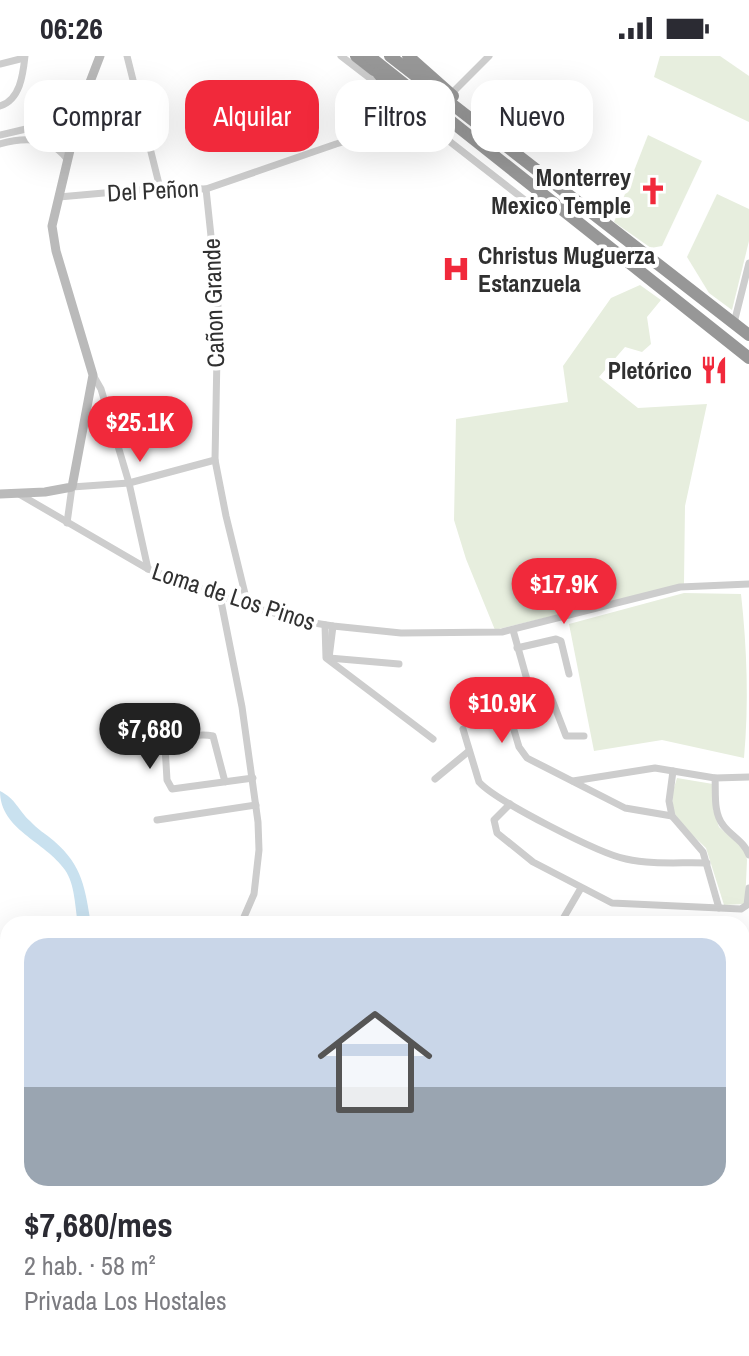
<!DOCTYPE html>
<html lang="es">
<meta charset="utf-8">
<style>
:root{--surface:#fff;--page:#f2f2f3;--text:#2b2b33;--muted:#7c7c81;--line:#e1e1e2;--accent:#f1293b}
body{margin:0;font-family:"Archivo Narrow",sans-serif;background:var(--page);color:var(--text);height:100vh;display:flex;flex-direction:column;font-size:30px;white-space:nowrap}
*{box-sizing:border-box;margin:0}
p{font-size:26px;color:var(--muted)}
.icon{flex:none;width:44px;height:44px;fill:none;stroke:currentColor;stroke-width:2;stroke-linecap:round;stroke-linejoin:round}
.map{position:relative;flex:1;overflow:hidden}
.side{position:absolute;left:0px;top:860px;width:750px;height:440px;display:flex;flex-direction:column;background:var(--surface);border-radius:24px 24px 0 0;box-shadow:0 8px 32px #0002}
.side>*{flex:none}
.hud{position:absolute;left:24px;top:24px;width:702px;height:72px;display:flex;gap:16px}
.price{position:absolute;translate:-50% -68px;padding:0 18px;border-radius:28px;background:var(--accent);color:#fff;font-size:26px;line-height:52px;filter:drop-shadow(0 2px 4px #0008)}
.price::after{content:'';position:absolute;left:50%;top:48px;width:24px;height:18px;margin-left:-12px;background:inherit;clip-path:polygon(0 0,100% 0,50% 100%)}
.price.selected{background:#222;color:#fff}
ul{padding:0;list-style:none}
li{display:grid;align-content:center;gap:16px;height:424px;padding:0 24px}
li+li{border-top:2px solid var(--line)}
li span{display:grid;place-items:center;height:248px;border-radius:24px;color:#555}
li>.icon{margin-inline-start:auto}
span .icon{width:144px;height:144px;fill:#fffc;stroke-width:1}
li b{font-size:34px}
.chip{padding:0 28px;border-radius:24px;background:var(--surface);box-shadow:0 8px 32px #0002;font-size:28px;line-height:72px}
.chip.selected{background:var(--accent);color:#fff}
.status{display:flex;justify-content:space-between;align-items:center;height:56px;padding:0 40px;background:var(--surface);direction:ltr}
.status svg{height:22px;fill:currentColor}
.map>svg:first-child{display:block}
.green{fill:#e7eede}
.water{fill:#c9e1ef}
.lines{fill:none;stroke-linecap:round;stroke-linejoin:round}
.street{stroke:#cdcdcd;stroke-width:7}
.secondary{stroke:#bababa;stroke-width:9}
.highway{stroke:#979797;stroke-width:12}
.labels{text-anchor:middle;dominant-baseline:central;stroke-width:8;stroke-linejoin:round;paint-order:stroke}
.poi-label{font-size:24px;font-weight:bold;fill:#303030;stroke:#fff;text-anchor:end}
.street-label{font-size:24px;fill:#303030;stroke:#fff}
</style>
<div class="status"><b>06:26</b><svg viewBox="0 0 49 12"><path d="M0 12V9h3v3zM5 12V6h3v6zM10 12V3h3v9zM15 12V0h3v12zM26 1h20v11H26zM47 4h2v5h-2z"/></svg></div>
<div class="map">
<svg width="749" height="1300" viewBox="0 0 749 1300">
<rect width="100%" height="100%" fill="#fff"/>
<g class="green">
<polygon points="660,0 720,0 749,20 749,66 654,21"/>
<polygon points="648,79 702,105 662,190 651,192 614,166"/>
<polygon points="717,138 749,153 749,185 732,254 709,237 687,201"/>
<polygon points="640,229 661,244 647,261 651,288 642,296 625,291 599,321 638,352 707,348 685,450 684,528 495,574 466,503 454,464 456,363 568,346 563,310 611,242"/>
<path d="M 684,537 L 741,538 C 747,592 749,648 744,702 L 662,684 L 594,695 L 569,568 Z"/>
<polygon points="677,722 713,728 713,753 719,771 745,794 747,804 745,848 724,849 706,792 680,767 673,754 672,738"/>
<polygon points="391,1292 557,1292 572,1300 386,1300"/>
</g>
<path class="water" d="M 0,735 C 16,743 18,754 30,765 C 37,773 46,778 54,785 C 83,810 85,833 91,868 L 78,868 C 75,851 75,828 65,814 C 45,785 0,774 0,735 Z"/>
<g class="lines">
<g class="street">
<polyline points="127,0 160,132"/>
<polyline points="341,0 393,40"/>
<polyline points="0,8 24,2"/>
<polyline points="451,38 489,0"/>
<path d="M 0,50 C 20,44 23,19 25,0"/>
<polyline points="408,53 526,145 537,148 550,146"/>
<polyline points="0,79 26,73 60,79 75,69"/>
<path d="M 0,88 C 24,81 51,81 67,103"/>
<polyline points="206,133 218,246 215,404 226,460 248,550"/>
<polyline points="59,141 160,132 206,133 336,88 421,63 429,55"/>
<polyline points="734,267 749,207"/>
<polyline points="93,319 101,333 129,427 148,513"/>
<polyline points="19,438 148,513 248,550 308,566 333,570 401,577 502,576 680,531 749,528"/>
<polyline points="67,467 72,431 129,427 215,404"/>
<polyline points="220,540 242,651 258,766 259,794 254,838 241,868"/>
<polyline points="325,569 326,602 433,683"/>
<polyline points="513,574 531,638 547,637 551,641 566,680 584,680"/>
<polyline points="517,592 556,583 561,585 569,618"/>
<polyline points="329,602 399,608"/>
<polyline points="329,602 333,570"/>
<polyline points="511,664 519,691 527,702 625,752 672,760"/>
<path d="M 463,673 L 479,726 C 496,745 600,798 626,803 C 652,809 681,806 707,807"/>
<polyline points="673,715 669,745 672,760 703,796 719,852"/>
<path d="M 715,722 C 716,737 713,756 723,769 C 731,780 744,785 749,799"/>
<polyline points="435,723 469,695"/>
<polyline points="573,725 655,712 715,722 749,721"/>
<path d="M 225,726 L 213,680 C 200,677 176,681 165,690 L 167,724 L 172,733 L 253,722"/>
<polyline points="510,748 494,764 497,777 533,806 612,847 741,853 747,849 749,832"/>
<polyline points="157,764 256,749"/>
<polyline points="560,868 581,832"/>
<path d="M 0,966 L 5,963 C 8,978 3,989 1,1002 C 0,1029 10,1054 0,1080"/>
<polyline points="742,1074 749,1076"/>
<polyline points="742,1220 749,1222"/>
<polyline points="742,1265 749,1269"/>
<polyline points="264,1292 281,1296"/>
<polyline points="82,1300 87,1292"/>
<polyline points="121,1300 130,1292"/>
<path d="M 215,1300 C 230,1293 246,1300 260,1292"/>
</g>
<g class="secondary">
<polyline points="0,438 45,436 72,431 93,319 56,195 52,170 80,52 100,0"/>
<polyline points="0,942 8,949"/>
<polyline points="0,951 5,963 8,962"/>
<polyline points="664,1292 679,1300"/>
<polyline points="695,1292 710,1300"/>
</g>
<g class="highway">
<polyline points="356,0 374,14"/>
<polyline points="369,0 749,302"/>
<polyline points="390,0 749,279"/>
<polyline points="408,0 453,40"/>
<polyline points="378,17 409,54"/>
</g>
</g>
<defs>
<symbol id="church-bare" viewBox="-9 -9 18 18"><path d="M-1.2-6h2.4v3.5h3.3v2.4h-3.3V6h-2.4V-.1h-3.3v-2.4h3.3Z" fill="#f1293b" stroke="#fff" stroke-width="2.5" paint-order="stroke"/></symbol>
<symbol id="hospital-bare" viewBox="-9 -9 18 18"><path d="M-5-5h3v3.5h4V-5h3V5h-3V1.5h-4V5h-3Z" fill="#f1293b" stroke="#fff" stroke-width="2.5" paint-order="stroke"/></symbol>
<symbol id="restaurant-bare" viewBox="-9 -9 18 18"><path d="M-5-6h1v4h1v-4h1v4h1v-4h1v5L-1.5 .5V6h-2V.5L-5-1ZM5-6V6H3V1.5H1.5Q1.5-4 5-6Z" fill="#f1293b" stroke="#fff" stroke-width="2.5" paint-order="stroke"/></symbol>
</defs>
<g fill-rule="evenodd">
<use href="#church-bare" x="633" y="115" width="40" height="40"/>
<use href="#hospital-bare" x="436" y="193" width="40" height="40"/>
<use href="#restaurant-bare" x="694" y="294" width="40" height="40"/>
</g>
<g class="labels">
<g class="poi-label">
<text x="631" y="121">Monterrey<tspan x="631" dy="28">Mexico Temple</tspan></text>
<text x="478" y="199" text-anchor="start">Christus Muguerza<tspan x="478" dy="28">Estanzuela</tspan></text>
<text x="692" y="314">Pletórico</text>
</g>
<g class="street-label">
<text transform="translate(153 134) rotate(-3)">Del Peñon</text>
<text transform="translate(213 247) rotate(-92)">Cañon Grande</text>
<text transform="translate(234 540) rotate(18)">Loma de Los Pinos</text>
</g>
</g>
</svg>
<b class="price" style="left:140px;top:408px">$25.1K</b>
<b class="price" style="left:564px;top:570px">$17.9K</b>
<b class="price" style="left:502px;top:689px">$10.9K</b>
<b class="price selected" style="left:150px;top:715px">$7,680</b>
<div class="hud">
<a class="chip">Comprar</a>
<a class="chip selected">Alquilar</a>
<a class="chip">Filtros</a>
<a class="chip">Nuevo</a>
</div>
<section class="side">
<ul>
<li><span style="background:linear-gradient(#c9d6e8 60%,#9aa5b1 0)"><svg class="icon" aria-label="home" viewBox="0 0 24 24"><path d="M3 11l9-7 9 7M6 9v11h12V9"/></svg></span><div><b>$7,680/mes</b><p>2 hab. · 58 m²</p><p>Privada Los Hostales</p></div></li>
</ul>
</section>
</div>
